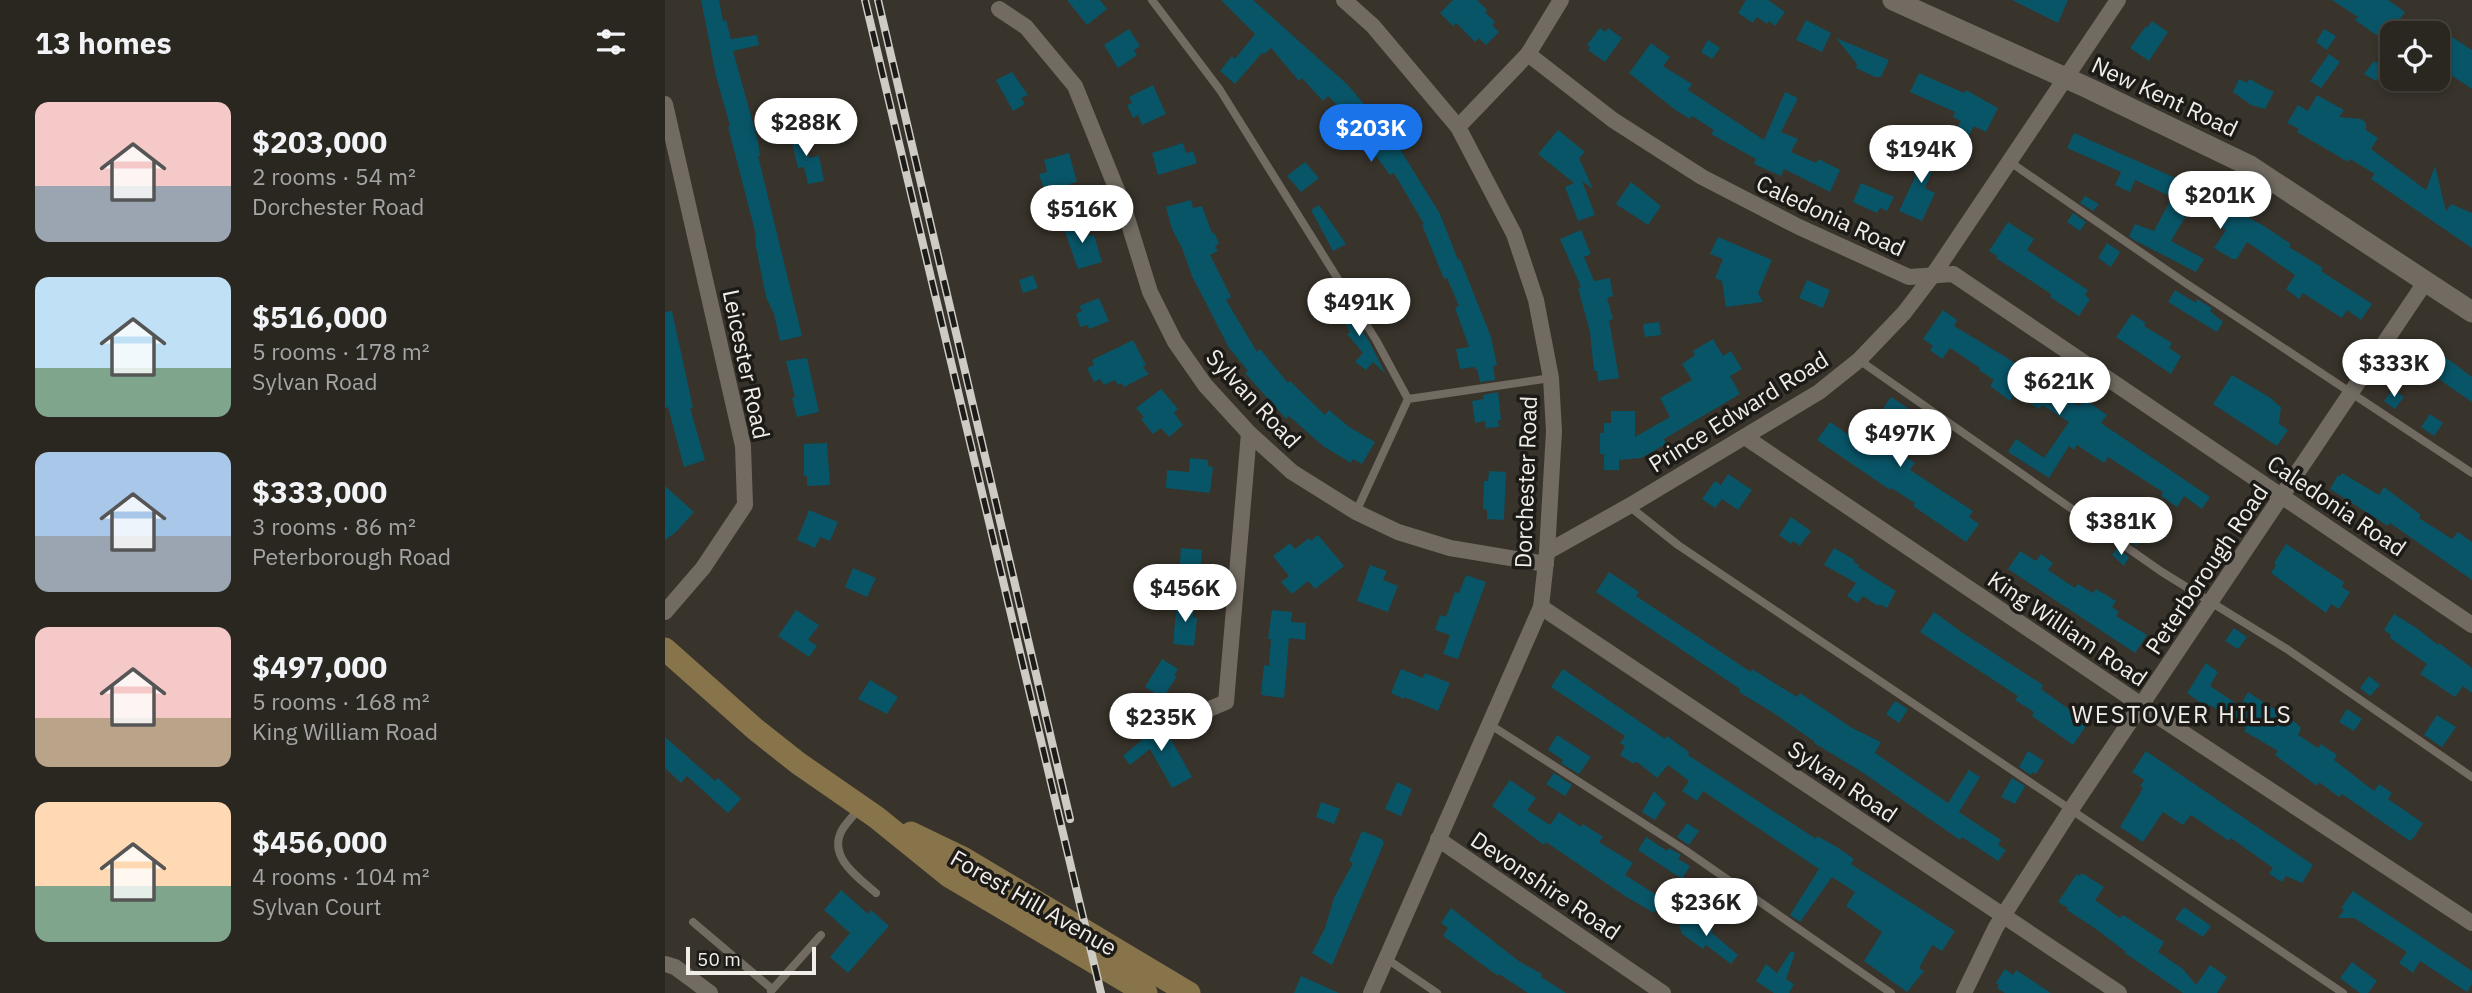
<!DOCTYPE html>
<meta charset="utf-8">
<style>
:root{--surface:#2a2620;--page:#36322d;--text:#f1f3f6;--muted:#a5a5a5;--line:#46433e;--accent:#1a73e8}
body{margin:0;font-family:"IBM Plex Sans",sans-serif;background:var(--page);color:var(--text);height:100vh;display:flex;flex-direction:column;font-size:26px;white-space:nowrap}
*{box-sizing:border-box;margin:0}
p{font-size:23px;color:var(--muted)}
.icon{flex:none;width:38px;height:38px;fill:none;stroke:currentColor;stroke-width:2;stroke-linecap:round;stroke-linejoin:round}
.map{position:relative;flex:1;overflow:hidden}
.side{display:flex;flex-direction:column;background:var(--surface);width:665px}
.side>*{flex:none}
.controls{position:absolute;left:1715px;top:21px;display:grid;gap:14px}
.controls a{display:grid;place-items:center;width:70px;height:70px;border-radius:14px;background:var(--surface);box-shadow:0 4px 10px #0003,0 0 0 2px var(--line);font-size:35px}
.scale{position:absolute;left:21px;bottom:18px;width:130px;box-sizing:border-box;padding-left:7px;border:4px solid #f1ede8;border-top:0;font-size:19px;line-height:24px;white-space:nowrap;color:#f1ede8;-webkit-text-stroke:5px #1d1b17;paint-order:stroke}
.price{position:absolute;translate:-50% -60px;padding:0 16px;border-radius:24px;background:#fff;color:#222;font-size:23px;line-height:46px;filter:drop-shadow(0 2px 4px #0008)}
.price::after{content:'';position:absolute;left:50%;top:42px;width:21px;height:16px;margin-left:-10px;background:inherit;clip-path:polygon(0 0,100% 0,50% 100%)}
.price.on{background:var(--accent);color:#fff}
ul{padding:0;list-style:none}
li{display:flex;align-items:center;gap:21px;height:175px;padding:0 35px}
li span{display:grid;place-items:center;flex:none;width:196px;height:140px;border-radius:14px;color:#555}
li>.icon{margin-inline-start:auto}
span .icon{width:84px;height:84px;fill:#fffc;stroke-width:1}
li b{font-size:30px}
h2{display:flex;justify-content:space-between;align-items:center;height:84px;padding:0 35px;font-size:30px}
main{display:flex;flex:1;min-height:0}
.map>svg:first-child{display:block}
.building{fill:#095568}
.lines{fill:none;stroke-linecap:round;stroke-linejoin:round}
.service{stroke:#716b62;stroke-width:8}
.minor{stroke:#716b62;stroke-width:16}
.tertiary{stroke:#716b62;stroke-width:21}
.secondary{stroke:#88744b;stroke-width:23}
.rail-casing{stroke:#cecac4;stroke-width:8}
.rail{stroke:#1d1b17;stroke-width:5;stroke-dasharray:16;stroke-linecap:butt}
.labels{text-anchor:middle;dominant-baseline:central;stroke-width:7;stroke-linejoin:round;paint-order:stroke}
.street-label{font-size:23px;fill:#f1ede8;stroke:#1d1b17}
.neighbourhood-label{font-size:24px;letter-spacing:2px;fill:#f1ede8;stroke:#1d1b17}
</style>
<main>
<section class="side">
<h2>13 homes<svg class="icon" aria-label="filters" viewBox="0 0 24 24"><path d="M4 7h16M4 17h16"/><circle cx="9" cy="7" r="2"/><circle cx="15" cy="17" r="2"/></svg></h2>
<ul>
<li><span style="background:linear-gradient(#f6c9c9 60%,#9aa5b1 0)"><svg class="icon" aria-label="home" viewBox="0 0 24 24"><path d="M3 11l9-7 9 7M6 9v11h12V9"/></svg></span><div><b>$203,000</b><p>2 rooms · 54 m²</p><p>Dorchester Road</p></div></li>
<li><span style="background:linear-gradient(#bfe0f5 65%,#7fa58c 0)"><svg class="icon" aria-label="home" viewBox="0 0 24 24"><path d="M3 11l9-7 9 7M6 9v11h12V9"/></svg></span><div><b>$516,000</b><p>5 rooms · 178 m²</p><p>Sylvan Road</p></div></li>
<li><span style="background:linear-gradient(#a9c7e8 60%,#9aa5b1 0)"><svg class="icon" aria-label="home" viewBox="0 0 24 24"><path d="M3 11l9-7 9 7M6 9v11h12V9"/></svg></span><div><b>$333,000</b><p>3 rooms · 86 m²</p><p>Peterborough Road</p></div></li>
<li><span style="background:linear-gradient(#f6c9c9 65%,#b9a48a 0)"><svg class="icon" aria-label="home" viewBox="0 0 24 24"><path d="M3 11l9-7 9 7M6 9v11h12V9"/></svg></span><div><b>$497,000</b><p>5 rooms · 168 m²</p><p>King William Road</p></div></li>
<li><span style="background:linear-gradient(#ffd9b3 60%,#7fa58c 0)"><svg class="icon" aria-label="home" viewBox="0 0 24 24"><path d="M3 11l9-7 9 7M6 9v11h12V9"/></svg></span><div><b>$456,000</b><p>4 rooms · 104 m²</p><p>Sylvan Court</p></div></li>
</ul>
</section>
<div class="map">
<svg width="1807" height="993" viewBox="0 0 1807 993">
<rect width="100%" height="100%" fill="#38332b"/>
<g class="building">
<polygon points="36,0 54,0 58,21 61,20 66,39 92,35 94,45 68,51 93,141 95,156 93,156 137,336 115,341 109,314 101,297 90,242 91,242 90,231 63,127 65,126 51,76"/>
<polygon points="402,0 435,0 442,9 422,25"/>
<polygon points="556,0 588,0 683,85 730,141 775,214 793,260 795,259 826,337 832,365 828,366 830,380 815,382 812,369 810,369 809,367 795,369 791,349 804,347 790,308 794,306 782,278 779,279 757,225 759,224 729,173 725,175 685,121 687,120 663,96 658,101 637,78 634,81 606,48 599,54 597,53 570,84 555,71 567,56 570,59 590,34"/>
<polygon points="788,0 812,0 822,10 820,12 830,22 827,25 834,32 821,45 814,38 810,42 791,23 788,26 775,13"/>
<polygon points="1081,0 1103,0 1120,12 1110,26 1104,21 1102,24 1092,17 1088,23 1073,13"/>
<polygon points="1347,0 1403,0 1393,23"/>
<polygon points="1667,0 1723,0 1740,12 1730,26 1723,21 1713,36 1690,20 1693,17"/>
<polygon points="1141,20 1166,33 1157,52 1131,40"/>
<polygon points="1487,21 1503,32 1484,61 1465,48 1481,26 1483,27"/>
<polygon points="935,28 940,32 943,28 957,38 940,62 923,50 925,47 922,45"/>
<polygon points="1773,28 1807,50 1807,89 1773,66"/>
<polygon points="464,29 475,46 469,50 472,55 453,68 439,45"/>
<polygon points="1659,29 1671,36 1662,50 1651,42"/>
<polygon points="1171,38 1224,60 1216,77 1210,77 1191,68 1192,64"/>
<polygon points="1043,40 1055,48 1047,59 1036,52"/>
<polygon points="986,43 1005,57 998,66 1027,84 1023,90 1099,140 1120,92 1133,98 1116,132 1133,139 1126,152 1151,163 1154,159 1175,170 1165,192 1119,169 1116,176 1089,164 1091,159 1046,134 1049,130 1027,116 1025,119 1009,109 964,73"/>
<polygon points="1664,54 1675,62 1656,88 1645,81"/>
<polygon points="1709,61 1720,68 1711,81 1699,74"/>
<polygon points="347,72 363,95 356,98 360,104 348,111 331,80"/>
<polygon points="1254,73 1299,93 1301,90 1333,108 1321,132 1309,126 1303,137 1290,131 1296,121 1288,117 1290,112 1245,92"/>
<polygon points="1574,79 1582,83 1584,79 1609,92 1600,109 1586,105 1568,92"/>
<polygon points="488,85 501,114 477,125 473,115 468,118 462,105 467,103 464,97"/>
<polygon points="1652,95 1679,110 1674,117 1696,119 1701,123 1701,130 1713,138 1706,149 1761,190 1770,166 1781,211 1786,204 1807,213 1807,248 1706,179 1710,174 1685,159 1683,162 1632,132 1634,129 1622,123 1633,105 1643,111"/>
<polygon points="136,127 144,158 154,156 159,181 143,184 139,167 133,168 124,130"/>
<polygon points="893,130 920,152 914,158 928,189 917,181 930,215 913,221 900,187 909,183 873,154"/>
<polygon points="1409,133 1515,180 1599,226 1626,244 1624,247 1658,268 1656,271 1707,304 1696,320 1682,310 1677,318 1638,293 1634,299 1621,289 1630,275 1582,242 1572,259 1567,259 1549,248 1561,230 1551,224 1553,220 1526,207 1506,241 1539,259 1531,272 1469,240 1464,236 1470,224 1489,231 1507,197 1470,180 1465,192 1450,185 1456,172 1402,148"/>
<polygon points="518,143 521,153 528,151 532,163 493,175 487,153"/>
<polygon points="1263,143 1277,149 1260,188 1270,193 1257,221 1234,211 1252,173 1249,171"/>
<polygon points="404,153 412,182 404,184 406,194 382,199 374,174 382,172 379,160"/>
<polygon points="640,162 654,178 636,192 622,176"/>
<polygon points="966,182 996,206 983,225 951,204"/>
<polygon points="1196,183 1229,197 1222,211 1215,208 1212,213 1188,202"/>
<polygon points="1420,196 1434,204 1428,211 1415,203"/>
<polygon points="526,200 528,208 537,206 547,233 549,233 554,243 550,247 553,251 545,255 566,297 561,300 592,352 595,349 623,383 625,381 660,415 664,410 684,427 710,442 697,464 688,459 686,463 658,446 624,416 621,419 580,373 583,371 564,348 527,276 517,248 507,229 501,207"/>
<polygon points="654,205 681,244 668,251 646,210"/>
<polygon points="1408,213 1421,222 1415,231 1402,222"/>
<polygon points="419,220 424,236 429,235 437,262 413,269 398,226"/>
<polygon points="1343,222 1369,239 1362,250 1423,290 1420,295 1425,299 1414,316 1385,297 1386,294 1331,258 1332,256 1324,251"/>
<polygon points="916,230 926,254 919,257 929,281 945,278 948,296 942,298 948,319 944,320 954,378 933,381 932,371 929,371 925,332 913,288 916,287 895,239"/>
<polygon points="1053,237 1107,260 1093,293 1098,302 1061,307 1057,281 1050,278 1058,259 1045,254"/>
<polygon points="1442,243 1455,252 1446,267 1433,258"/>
<polygon points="368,275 373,288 358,293 354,280"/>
<polygon points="1142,280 1165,290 1158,308 1134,298"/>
<polygon points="1510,290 1531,303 1532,299 1547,308 1545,311 1558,322 1552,332 1503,302"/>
<polygon points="714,293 721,310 705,318 693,299 702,294 705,298"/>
<polygon points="434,298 444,321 424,329 422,325 415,327 411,314 417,311 414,306"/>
<polygon points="678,300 705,343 720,373 708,362 701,370 690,362 698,353 682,334 685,332 670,305"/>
<polygon points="1278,310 1292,320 1289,326 1344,359 1355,367 1354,369 1414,406 1419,399 1442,415 1436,423 1545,497 1537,509 1519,496 1512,507 1496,496 1498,492 1443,457 1439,463 1412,445 1409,450 1404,446 1384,478 1343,452 1351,439 1379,458 1404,422 1377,405 1374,409 1350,394 1345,401 1325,386 1329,380 1314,370 1315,368 1285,348 1277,359 1265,350 1268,346 1258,339"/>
<polygon points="7,311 28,408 25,408 40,460 19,467 3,407 0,408 0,312"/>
<polygon points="1467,314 1481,323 1479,326 1507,343 1504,348 1516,356 1506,374 1451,337"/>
<polygon points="994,322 996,335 980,337 978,324"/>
<polygon points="1048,339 1058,356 1066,351 1077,369 1065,376 1075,394 999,439 1001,444 976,458 954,460 954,470 939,470 939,454 935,454 935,433 939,433 939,423 946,423 946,411 970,411 970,437 1005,417 995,398 1027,380 1017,364 1030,355 1028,351"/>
<polygon points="468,340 481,365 478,367 484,374 459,387 457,383 453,385 450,380 439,385 435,379 429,382 422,368 429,365 427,360"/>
<polygon points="1760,342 1807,377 1807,402 1747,361"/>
<polygon points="142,358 154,412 132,417 127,398 130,397 121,361"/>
<polygon points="1567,375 1609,400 1608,401 1616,407 1614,424 1623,430 1612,446 1548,404"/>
<polygon points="496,389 513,409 509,413 518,425 504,437 496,428 488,434 476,419 479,417 471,408"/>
<polygon points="1728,389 1739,397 1730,409 1719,401"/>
<polygon points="833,392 836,420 833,420 834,427 821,428 820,421 810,423 807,401 819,399 818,395"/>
<polygon points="1226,397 1252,414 1229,449 1250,463 1245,470 1308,511 1304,517 1314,524 1301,542 1248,506 1250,503 1226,488 1225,490 1152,440 1165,422 1197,444 1203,435 1206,437 1222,413 1217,410"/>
<polygon points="1765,414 1778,423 1769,436 1756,427"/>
<polygon points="162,443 165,485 142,486 142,476 139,476 139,444"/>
<polygon points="525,458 543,460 543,466 548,467 545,493 501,488 502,470 524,472"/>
<polygon points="824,471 841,472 839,520 822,519 822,510 818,509 819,481 823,481"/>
<polygon points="1677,473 1714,495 1719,487 1756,515 1754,518 1787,539 1793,532 1807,542 1807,580 1725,523 1723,526 1665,489 1673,475 1675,476"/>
<polygon points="1063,474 1087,490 1073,510 1057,499 1050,508 1037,499 1050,481 1056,485"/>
<polygon points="0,486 29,512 11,532 0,540"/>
<polygon points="144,510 173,522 165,541 155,537 150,548 132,540"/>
<polygon points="1126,517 1146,531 1135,546 1128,541 1126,544 1114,535"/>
<polygon points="1472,519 1484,527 1472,546 1459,538"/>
<polygon points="653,535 679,566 650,589 643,581 627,594 616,582 624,576 608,556 625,543 630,549 644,538 646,541"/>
<polygon points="1621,544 1679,582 1677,587 1685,592 1674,609 1666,604 1661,613 1606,573 1611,565 1609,563"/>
<polygon points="516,548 537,550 535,576 514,575"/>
<polygon points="1169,548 1190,560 1188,562 1194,565 1193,567 1231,591 1222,608 1214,604 1213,606 1198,596 1193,603 1182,596 1191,583 1159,565"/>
<polygon points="1452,548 1464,557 1459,566 1447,555"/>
<polygon points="1355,551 1371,561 1376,554 1388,563 1383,570 1410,588 1413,584 1428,593 1431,589 1451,601 1447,607 1454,612 1451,616 1482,635 1470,653 1343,569"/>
<polygon points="705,565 722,571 718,580 733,586 723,612 692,601"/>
<polygon points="188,568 211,578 202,597 180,587"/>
<polygon points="944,572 974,592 971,596 1086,672 1087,669 1132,697 1135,693 1187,728 1216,742 1210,753 1283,803 1304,770 1315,777 1294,812 1336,840 1333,845 1341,850 1333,861 1297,837 1295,840 1197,772 1149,743 1150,742 1107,712 1074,692 1075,689 931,592"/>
<polygon points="801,575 821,582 793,659 778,654 785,635 770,630 775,615 781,617 790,592 794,593"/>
<polygon points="512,600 529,601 528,617 532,618 529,646 508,644"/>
<polygon points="131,610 154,625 143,640 152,646 144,657 113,636"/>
<polygon points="607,610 627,612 626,622 641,623 640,640 624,638 619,698 596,695 599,665 604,666 606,639 603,639"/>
<polygon points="1269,612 1295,631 1378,685 1376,689 1423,723 1408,745 1367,716 1369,712 1350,700 1353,696 1255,632"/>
<polygon points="1729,614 1753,629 1773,645 1774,643 1807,668 1807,693 1798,686 1790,697 1755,674 1762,664 1725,638 1726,635 1719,630"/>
<polygon points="1569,628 1582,637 1573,649 1560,641"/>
<polygon points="497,659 513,669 509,675 512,676 498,698 480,687"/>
<polygon points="1541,663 1553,672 1545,686 1575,706 1583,692 1631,723 1636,728 1633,735 1653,748 1656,744 1672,755 1669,760 1709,791 1714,784 1727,793 1723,799 1758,823 1750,836 1745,841 1677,794 1674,797 1654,782 1652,786 1610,755 1613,751 1579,731 1581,728 1545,705 1543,708 1522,693"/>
<polygon points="736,669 758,678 760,673 785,683 773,711 740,697 739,699 726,693"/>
<polygon points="898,669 1000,739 1002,736 1024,752 1023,755 1151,839 1152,836 1172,847 1189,859 1186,864 1290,931 1277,951 1267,945 1254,968 1259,971 1242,992 1199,961 1217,932 1181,906 1190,892 1167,877 1135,922 1125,915 1154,869 1038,791 1032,801 1017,791 1024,781 1003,765 992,778 972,762 967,763 955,755 960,746 955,743 960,736 886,687"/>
<polygon points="1704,676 1715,685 1705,696 1695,688"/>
<polygon points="205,680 233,697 222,714 193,699"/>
<polygon points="1230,701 1243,709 1234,723 1221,714"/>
<polygon points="1682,709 1697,719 1689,731 1674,722"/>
<polygon points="1772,715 1791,727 1777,747 1759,735"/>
<polygon points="494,718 527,777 507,788 485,749 465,765 458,756 479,738 474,729"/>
<polygon points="892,735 926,757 914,774 896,763 898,760 883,750"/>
<polygon points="0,737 50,781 53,778 76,799 63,813 22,776 16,783 0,768"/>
<polygon points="1363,751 1379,761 1371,774 1368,772 1366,775 1354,767"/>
<polygon points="1481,751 1648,865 1637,883 1621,876 1617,882 1604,874 1608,868 1566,838 1564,841 1526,815 1518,825 1498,812 1478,842 1455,827 1478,788 1475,786 1479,780 1467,772"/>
<polygon points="889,773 907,785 900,796 881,784"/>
<polygon points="1347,778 1360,786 1350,804 1336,797"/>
<polygon points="845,780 871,798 862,810 885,825 894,812 916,827 918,824 938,837 934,842 968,863 960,875 993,896 992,898 997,902 989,913 960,896 881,842 879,845 827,806"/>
<polygon points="732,782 747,789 736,816 720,809"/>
<polygon points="989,791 1001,803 990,820 977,812"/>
<polygon points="656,802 675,809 669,824 651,817"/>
<polygon points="1022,823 1034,831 1024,845 1012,837"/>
<polygon points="697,831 717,839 719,843 667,965 647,953 660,928 669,898 688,863 684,861"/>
<polygon points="981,837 1002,851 1004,848 1016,855 1013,859 1025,866 1017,879 973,850"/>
<polygon points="1417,873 1439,887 1430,900 1455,918 1458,915 1499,942 1493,952 1518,969 1531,985 1545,965 1562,977 1552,993 1518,993 1460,953 1461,952 1431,929 1402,910 1403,908 1393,902 1412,874 1415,876"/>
<polygon points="176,890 203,914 206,910 224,926 183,973 165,957 185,933 159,910"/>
<polygon points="1688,891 1807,971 1807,984 1802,992 1755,961 1748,973 1734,963 1742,952 1689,918 1673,918 1679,910 1676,908"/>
<polygon points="1519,907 1546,926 1538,937 1510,919"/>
<polygon points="786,908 855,962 877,974 876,977 901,993 863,993 834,974 833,976 778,936 783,928 776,923"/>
<polygon points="1023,915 1028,915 1048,931 1047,933 1073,955 1066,964 1041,945 1038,949 1016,933 1017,931 1013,928"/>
<polygon points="1126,951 1130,953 1121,979 1129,984 1124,993 1109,993 1091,981 1101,964 1112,973"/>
<polygon points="1687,962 1712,981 1703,993 1695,993 1675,978"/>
<polygon points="1340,969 1348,975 1351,970 1386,993 1340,993 1332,988 1334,985 1331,983"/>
<polygon points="636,976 674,993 629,993"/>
</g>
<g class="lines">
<g class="service">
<polyline points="487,0 555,90 711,340 743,399"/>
<polyline points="1345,162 1519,282 1807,473"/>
<polyline points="1194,360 1497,572 1622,649 1807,777"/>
<polyline points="964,506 1013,545 1678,993"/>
<polyline points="691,512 743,399 886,378"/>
<polyline points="824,724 1020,850 1226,993"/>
<path d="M 194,809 C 189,815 181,823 177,830 C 162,857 194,878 211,893"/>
<polyline points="28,922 107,989"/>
<polyline points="722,959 772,993"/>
<polyline points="106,991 156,935"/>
</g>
<g class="minor">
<polyline points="679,0 708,26 793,127 849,234 871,300 886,378 889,431 882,552 876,607 706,993"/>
<polyline points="334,9 361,27 410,86 458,205 485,292 510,342 540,385 584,433 627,472 691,512 733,532 785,548 881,564"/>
<polyline points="863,54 948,120 1037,177 1134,227 1244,277 1288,274 1807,625"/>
<polyline points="0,104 78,446 80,505 38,568 0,612"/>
<polyline points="793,127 863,54 896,0"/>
<polyline points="1080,437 1488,713 1807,923"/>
<polyline points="882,552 964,506 1154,392 1194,360 1239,313 1268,275 1453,0"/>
<polyline points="876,607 1454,993"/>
<polyline points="542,710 561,702 584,433"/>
<polyline points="773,839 998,993"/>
<polyline points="0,964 10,967 45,993"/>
<polyline points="1299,993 1331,927 1405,811 1761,281"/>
</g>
<polyline class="tertiary" points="1228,0 1423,88 1585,166 1807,312"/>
<g class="secondary">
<polyline points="0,649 90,729 133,763 211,817 284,876 481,993"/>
<polyline points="246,833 298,858 524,993"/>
</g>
<defs>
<g id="rail">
<polyline points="200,0 436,993"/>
<polyline points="213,0 405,819"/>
</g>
</defs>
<use href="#rail" class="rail-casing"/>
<use href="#rail" class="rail"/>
</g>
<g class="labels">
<g class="street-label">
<text transform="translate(1500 96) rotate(25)">New Kent Road</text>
<text transform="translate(1166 215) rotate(25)">Caledonia Road</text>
<text transform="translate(82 364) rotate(78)">Leicester Road</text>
<text transform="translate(589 398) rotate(47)">Sylvan Road</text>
<text transform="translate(1073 411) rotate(-32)">Prince Edward Road</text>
<text transform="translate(860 482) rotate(-88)">Dorchester Road</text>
<text transform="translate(1672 505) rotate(34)">Caledonia Road</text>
<text transform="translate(1541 569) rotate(-56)">Peterborough Road</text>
<text transform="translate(1403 628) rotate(34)">King William Road</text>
<text transform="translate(1178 781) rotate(34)">Sylvan Road</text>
<text transform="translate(881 885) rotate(34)">Devonshire Road</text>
<text transform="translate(369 902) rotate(30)">Forest Hill Avenue</text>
</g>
<g class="neighbourhood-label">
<text x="1517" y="714">WESTOVER HILLS</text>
</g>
</g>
</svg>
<div class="controls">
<a><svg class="icon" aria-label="locate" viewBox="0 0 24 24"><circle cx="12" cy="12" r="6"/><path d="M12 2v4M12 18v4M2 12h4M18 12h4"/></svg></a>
</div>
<div class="scale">50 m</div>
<b class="price" style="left:141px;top:158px">$288K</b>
<b class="price on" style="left:706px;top:164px">$203K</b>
<b class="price" style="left:1256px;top:185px">$194K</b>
<b class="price" style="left:1555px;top:231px">$201K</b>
<b class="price" style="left:417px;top:245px">$516K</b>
<b class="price" style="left:694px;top:338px">$491K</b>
<b class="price" style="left:1729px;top:399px">$333K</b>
<b class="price" style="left:1394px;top:417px">$621K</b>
<b class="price" style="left:1235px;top:469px">$497K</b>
<b class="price" style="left:1456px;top:557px">$381K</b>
<b class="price" style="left:520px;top:624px">$456K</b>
<b class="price" style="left:496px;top:753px">$235K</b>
<b class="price" style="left:1041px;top:938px">$236K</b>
</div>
</main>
